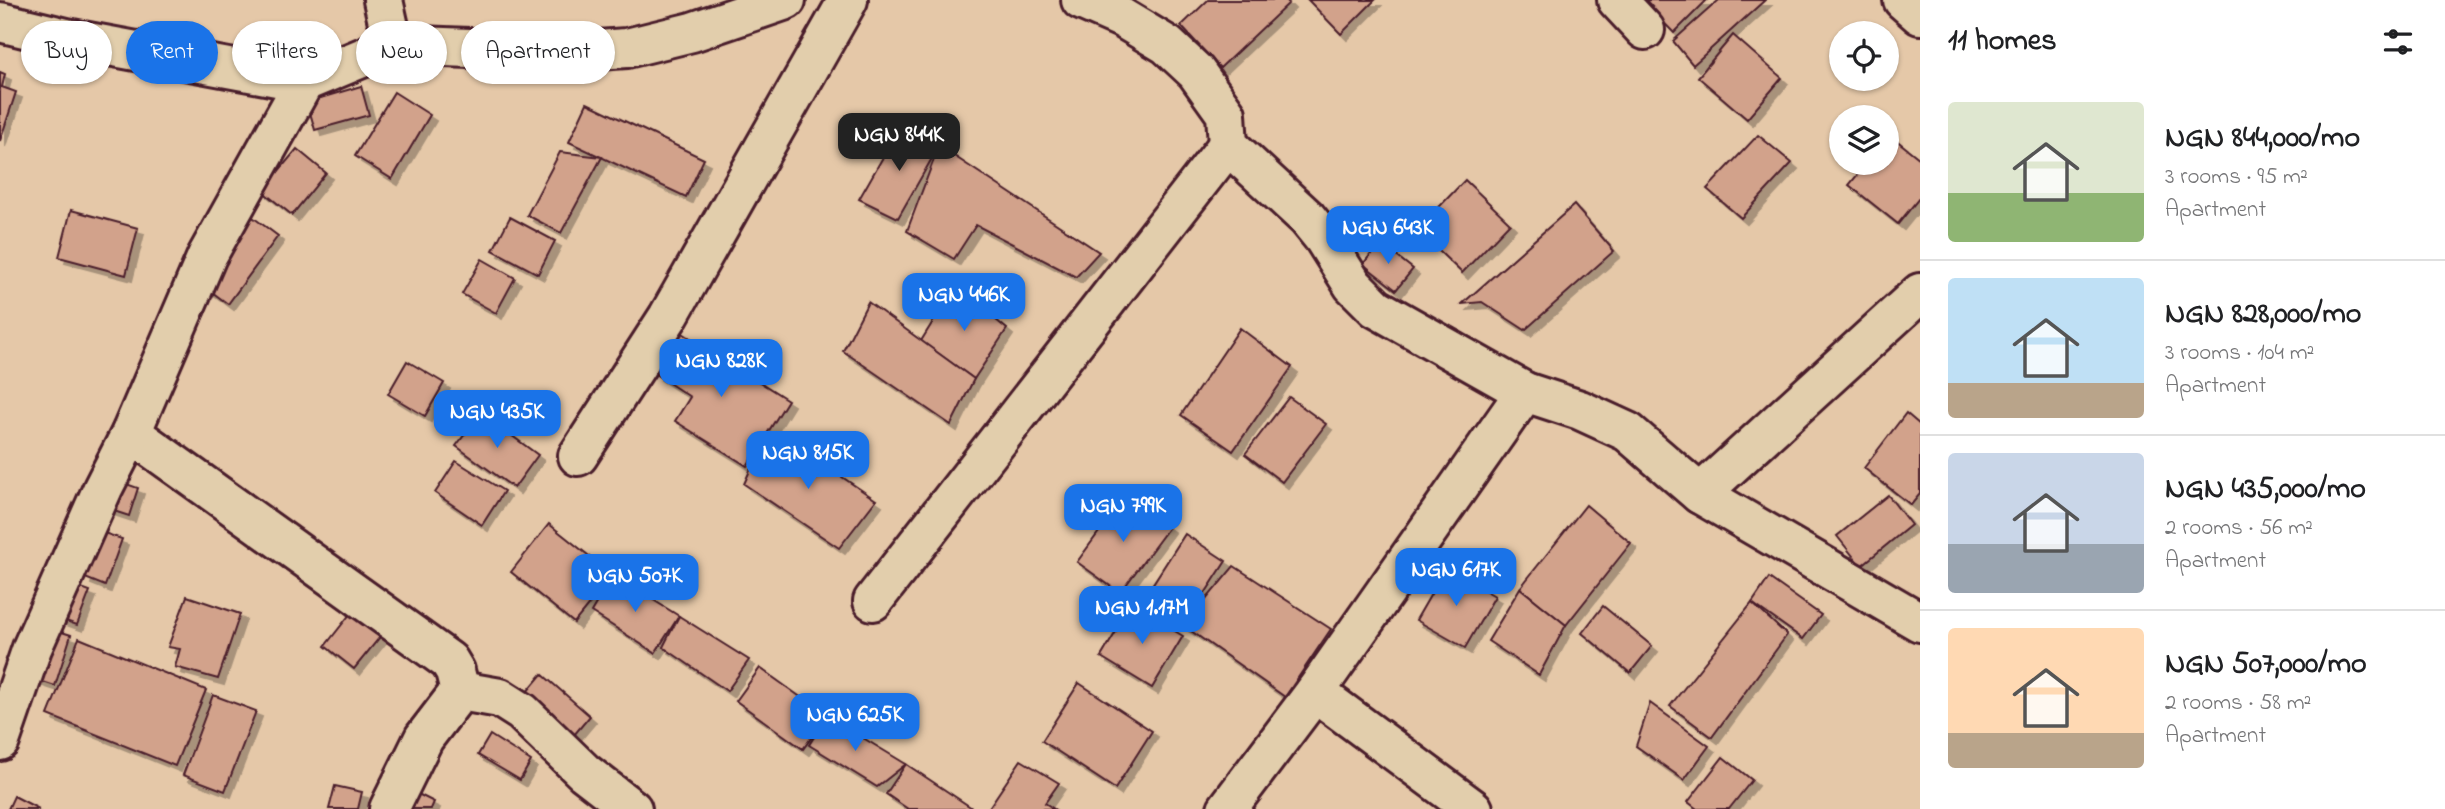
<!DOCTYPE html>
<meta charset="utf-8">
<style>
:root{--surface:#fff;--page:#f2f2f2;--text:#202124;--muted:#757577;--line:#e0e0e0;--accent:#1a73e8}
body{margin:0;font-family:"Indie Flower",sans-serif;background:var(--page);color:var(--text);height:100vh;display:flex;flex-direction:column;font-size:26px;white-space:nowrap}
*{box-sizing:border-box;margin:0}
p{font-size:23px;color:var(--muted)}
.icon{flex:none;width:38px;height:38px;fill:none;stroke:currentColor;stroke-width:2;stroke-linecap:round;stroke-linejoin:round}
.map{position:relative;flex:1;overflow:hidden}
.drawer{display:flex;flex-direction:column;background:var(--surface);width:525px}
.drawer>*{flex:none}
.top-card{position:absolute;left:21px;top:21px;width:665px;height:63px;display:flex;gap:14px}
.buttons{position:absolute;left:1829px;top:21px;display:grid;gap:14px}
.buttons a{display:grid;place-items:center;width:70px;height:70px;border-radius:50%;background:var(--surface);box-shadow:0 2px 5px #0004;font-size:35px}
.price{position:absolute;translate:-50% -60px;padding:0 16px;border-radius:14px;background:var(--accent);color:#fff;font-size:23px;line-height:46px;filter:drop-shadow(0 2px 4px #0008)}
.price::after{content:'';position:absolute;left:50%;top:42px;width:21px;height:16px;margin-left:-10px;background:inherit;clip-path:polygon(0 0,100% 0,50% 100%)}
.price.on{background:#222;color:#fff}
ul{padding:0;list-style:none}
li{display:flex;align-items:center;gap:21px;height:175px;padding:0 28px}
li+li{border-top:2px solid var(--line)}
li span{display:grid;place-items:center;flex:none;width:196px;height:140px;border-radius:7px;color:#555}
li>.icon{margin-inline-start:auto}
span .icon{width:84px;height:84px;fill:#fffc;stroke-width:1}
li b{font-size:30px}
h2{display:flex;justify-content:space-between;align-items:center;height:84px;padding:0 28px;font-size:30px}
.chip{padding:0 24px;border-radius:32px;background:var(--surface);box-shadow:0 2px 5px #0004;font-size:24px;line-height:63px}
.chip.on{background:var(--accent);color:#fff}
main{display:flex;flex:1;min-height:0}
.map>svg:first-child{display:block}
.building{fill:#d2a28b;stroke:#4a1f2b;stroke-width:2;filter:url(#shadow)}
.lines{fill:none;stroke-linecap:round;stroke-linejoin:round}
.minor-casing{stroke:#4a1f2b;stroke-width:44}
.minor{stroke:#e2ceac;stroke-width:38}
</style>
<main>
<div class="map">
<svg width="1920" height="809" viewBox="0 0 1920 809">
<defs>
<filter id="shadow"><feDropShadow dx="6" dy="6" stdDeviation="0" flood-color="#0004"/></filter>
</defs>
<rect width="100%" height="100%" fill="#e5c8a8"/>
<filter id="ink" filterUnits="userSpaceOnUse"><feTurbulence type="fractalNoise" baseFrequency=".0143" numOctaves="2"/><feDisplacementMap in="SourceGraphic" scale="14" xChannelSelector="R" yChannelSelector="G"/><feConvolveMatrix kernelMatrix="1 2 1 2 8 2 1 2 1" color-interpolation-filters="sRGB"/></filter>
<g filter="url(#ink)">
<g class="building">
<polygon points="1208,0 1286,0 1289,3 1220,68 1181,26"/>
<polygon points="1308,0 1375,0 1341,34"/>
<polygon points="1642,0 1707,0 1674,33"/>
<polygon points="1719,0 1765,0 1693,65 1673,41"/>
<polygon points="1733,35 1782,78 1747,119 1698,77"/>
<polygon points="0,72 5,74 2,87 16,92 0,141"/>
<polygon points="361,86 369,115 315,130 307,102"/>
<polygon points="394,92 430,115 392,179 355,156"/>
<polygon points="587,103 704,159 686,197 569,142"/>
<polygon points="899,129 939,146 898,218 859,199"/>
<polygon points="1758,135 1792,163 1741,218 1707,189"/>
<polygon points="1890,135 1920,159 1920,197 1898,224 1849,185 1867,163 1886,163 1886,139"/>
<polygon points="939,146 1099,252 1076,277 976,225 954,259 907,231"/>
<polygon points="297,149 326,173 292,215 262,191"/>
<polygon points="560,152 602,157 561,233 527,215"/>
<polygon points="1465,180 1510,223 1462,273 1417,230"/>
<polygon points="1574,205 1614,251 1525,330 1482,302 1462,304"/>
<polygon points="71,210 138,228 126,275 59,257"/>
<polygon points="250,215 278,236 228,304 200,283"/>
<polygon points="510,217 555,241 538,274 493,250"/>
<polygon points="1380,243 1413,269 1396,290 1363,264"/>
<polygon points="482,259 515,278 496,313 462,294"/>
<polygon points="955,286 1007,329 974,379 921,341"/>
<polygon points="868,302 974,379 951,425 843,351"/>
<polygon points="1240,328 1292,367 1233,451 1181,415"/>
<polygon points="681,332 788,400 747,466 675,421 690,397 655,374"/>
<polygon points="407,361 444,383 425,416 388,394"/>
<polygon points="1289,397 1326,424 1282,482 1245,454"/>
<polygon points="481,413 538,455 514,488 456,446"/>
<polygon points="1906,413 1920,425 1920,494 1911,505 1864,468"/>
<polygon points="777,433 876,500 839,548 744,484 752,466"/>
<polygon points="456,461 504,491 482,525 435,493"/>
<polygon points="115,480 138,488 129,516 105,508"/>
<polygon points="1126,495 1169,527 1120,593 1077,562"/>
<polygon points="1888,495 1911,525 1861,566 1837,536"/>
<polygon points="1586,505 1631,543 1566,625 1520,588"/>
<polygon points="549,524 613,575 574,623 511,572"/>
<polygon points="101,532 122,539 105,586 85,578"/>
<polygon points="1185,534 1226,561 1184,626 1143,599"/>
<polygon points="1234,566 1331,629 1285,697 1184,626"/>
<polygon points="1446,568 1495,596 1465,648 1416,620"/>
<polygon points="613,575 679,616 655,653 591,612"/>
<polygon points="1769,578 1821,615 1803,639 1752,603"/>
<polygon points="73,585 90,591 77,625 60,619"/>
<polygon points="1520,588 1566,625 1539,675 1488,641"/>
<polygon points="187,596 240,614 218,679 175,667 180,649 168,647"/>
<polygon points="1752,603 1787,635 1712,737 1670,706"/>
<polygon points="1132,605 1183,636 1152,688 1101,657"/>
<polygon points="1603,606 1652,646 1630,673 1582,633"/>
<polygon points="351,613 380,637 354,669 325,646"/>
<polygon points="679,616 749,660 727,691 663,647"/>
<polygon points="46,627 71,635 55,686 31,678"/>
<polygon points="79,638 206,690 175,766 48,715"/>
<polygon points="760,668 827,716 803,749 736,701"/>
<polygon points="542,674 590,716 574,735 526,693"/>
<polygon points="1079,683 1152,731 1115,789 1042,741"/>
<polygon points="213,695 256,711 225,791 183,775"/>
<polygon points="1650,703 1709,746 1684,780 1636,746"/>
<polygon points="827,716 906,764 877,787 809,745"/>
<polygon points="490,735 531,761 520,780 478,755"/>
<polygon points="1723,757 1752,780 1729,809 1697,809 1688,802"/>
<polygon points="1021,760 1059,783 1045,803 1054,809 988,809"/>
<polygon points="906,764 972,808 972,809 908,809 886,794"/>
<polygon points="335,786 362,792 358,809 329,809"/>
<polygon points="412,791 434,802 431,809 404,809"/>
<polygon points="14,796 39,809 8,809"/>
</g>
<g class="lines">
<defs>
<g id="minor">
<polyline points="383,0 393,45"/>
<polyline points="1081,0 1122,18 1167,45 1196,72 1226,114 1228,145 1307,218 1324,239 1353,285 1376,308 1525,392 1580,410 1628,432 1700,494 1920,622"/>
<polyline points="1617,0 1645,30"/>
<polyline points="1903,0 1920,15"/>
<polyline points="0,22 66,38 304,82"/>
<polyline points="131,433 449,661 455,671 460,691"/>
<polyline points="578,456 668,317 848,0"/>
<polyline points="1700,494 1920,293"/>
<polyline points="873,601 1228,145"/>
<polyline points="460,691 500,698 522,712 584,772 632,809"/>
<polyline points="1315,692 1473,809"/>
<polyline points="0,741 32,648 103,488 131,433 207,256 304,82 393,45 470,48 538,54 627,48 692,32 786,0"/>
<polyline points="389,809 424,738 460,691"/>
<polyline points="1227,809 1315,692 1525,392"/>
</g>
</defs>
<use href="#minor" class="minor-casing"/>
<use href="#minor" class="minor"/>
</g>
</g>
</svg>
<div class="buttons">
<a><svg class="icon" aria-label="locate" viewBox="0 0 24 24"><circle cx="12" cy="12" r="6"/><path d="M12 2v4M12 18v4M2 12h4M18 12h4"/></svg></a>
<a><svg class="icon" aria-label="layers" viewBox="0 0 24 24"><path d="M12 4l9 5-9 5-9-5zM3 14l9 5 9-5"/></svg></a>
</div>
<b class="price on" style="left:899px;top:173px">NGN 844K</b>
<b class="price" style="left:1388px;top:266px">NGN 643K</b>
<b class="price" style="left:964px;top:333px">NGN 446K</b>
<b class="price" style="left:721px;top:399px">NGN 828K</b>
<b class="price" style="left:497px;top:450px">NGN 435K</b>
<b class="price" style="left:808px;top:491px">NGN 815K</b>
<b class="price" style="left:1123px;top:544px">NGN 799K</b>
<b class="price" style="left:1456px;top:608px">NGN 617K</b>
<b class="price" style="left:635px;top:614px">NGN 507K</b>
<b class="price" style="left:1142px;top:646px">NGN 1.17M</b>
<b class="price" style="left:855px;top:753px">NGN 625K</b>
<div class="top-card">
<a class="chip">Buy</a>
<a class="chip on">Rent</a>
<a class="chip">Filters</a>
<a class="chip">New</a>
<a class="chip">Apartment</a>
</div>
</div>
<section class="drawer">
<h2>11 homes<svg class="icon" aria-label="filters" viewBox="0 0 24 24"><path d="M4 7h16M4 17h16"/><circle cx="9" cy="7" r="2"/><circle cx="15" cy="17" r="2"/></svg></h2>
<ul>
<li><span style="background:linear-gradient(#dfe7d0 65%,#8fb573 0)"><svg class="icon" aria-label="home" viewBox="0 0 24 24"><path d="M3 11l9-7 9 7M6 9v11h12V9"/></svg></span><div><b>NGN 844,000/mo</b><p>3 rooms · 95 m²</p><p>Apartment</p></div></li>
<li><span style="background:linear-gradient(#bfe0f5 75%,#b9a48a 0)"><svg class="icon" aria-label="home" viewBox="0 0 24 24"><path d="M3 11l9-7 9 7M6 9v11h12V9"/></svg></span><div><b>NGN 828,000/mo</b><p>3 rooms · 104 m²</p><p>Apartment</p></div></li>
<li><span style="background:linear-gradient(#c9d6e8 65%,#9aa5b1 0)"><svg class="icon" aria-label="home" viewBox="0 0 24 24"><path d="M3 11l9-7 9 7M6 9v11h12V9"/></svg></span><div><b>NGN 435,000/mo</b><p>2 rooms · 56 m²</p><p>Apartment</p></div></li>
<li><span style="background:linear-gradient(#ffd9b3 75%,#b9a48a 0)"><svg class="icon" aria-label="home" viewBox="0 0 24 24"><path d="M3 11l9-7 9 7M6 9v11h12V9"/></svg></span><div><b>NGN 507,000/mo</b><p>2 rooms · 58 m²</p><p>Apartment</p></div></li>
</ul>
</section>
</main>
